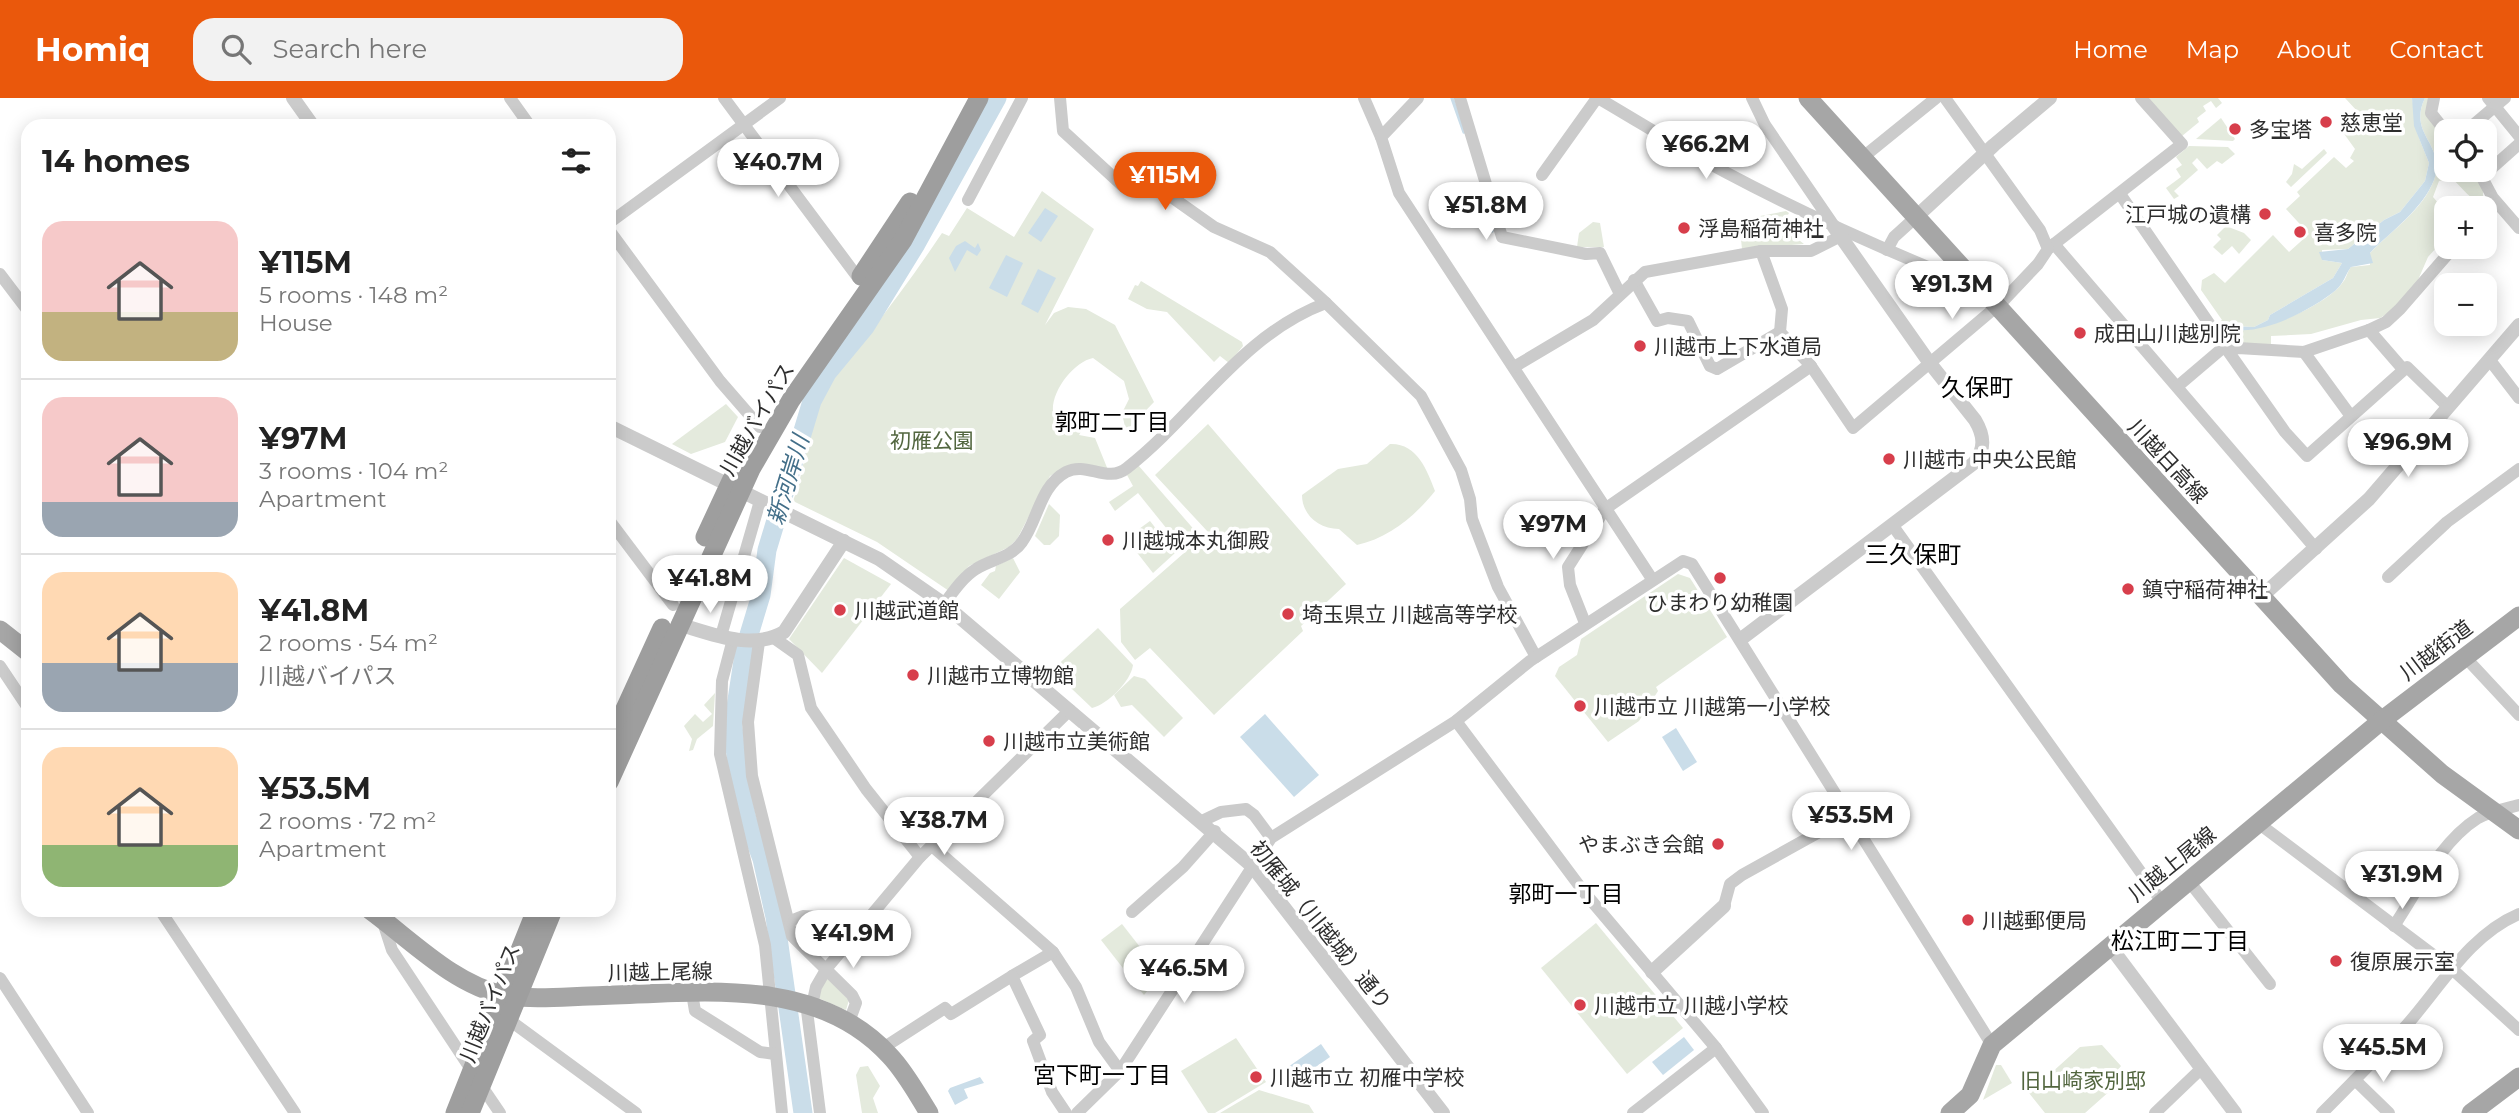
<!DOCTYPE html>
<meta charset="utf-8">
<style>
:root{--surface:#fff;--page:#f2f2f2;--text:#222;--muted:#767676;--line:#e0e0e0;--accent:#ea580c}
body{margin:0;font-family:Montserrat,"Noto Sans JP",sans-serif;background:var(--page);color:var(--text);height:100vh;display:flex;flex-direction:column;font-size:26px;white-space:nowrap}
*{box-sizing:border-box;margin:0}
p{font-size:23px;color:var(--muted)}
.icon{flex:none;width:38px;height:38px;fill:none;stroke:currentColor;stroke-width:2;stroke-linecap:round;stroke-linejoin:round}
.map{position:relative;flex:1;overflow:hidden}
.sheet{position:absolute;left:21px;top:21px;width:595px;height:798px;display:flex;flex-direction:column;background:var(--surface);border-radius:21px;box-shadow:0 4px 18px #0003}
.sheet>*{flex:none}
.fabs{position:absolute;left:2434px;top:21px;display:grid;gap:14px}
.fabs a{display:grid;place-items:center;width:63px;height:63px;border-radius:14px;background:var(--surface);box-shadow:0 4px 18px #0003;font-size:35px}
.price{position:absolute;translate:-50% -60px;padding:0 16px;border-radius:24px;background:#fff;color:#222;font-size:23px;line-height:46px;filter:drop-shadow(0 2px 4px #0008)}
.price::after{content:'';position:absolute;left:50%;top:42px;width:21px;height:16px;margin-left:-10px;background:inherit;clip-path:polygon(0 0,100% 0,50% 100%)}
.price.on{background:var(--accent);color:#fff}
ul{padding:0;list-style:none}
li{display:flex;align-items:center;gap:21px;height:175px;padding:0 21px}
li+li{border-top:2px solid var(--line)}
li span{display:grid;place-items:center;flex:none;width:196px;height:140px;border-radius:21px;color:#555}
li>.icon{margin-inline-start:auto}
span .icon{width:84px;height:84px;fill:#fffc;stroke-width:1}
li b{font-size:30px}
h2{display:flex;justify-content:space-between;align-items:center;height:84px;padding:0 21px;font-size:30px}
header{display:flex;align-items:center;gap:42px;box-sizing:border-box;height:98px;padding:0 35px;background:var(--accent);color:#fff}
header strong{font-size:33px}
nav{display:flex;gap:38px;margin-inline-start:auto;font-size:24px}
.search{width:490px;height:63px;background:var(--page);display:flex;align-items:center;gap:18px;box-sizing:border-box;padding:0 24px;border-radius:21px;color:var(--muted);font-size:26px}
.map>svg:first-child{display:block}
.green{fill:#e4eadd}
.water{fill:#cadde9}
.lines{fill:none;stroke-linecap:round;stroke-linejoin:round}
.stream{stroke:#cadde9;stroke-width:3.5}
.river{stroke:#cadde9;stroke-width:19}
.minor{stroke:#cbcbcb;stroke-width:12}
.tertiary{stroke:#cbcbcb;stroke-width:14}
.primary{stroke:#a6a6a6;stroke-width:19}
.trunk{stroke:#9e9e9e;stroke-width:19}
.poi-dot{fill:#d73e4b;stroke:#fff;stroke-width:2.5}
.labels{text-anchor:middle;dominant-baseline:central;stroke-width:7;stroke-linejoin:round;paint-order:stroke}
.poi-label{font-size:21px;fill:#2e2e2e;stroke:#fff;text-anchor:start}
.street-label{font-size:21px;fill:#2e2e2e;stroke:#fff}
.park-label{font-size:21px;fill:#52663f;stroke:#fff}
.neighbourhood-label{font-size:23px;fill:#000;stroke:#fff}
.water-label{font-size:23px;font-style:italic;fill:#436f89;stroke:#fff}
.quarter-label{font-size:24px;fill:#000;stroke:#fff}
</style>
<header>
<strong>Homiq</strong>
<div class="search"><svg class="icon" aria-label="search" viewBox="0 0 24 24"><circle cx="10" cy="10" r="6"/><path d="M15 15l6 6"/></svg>Search here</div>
<nav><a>Home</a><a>Map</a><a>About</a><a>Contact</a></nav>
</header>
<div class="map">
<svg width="2519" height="1015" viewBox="0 0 2519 1015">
<rect width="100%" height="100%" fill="#fff"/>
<g class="green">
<polygon points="2145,0 2218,0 2222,5 2216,10 2211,3 2203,8 2206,13 2197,20 2199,24 2182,38"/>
<path d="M 2345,0 L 2412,0 L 2419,40 L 2429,65 L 2425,83 L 2400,114 L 2384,122 L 2348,151 L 2322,152 L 2322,162 L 2342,165 L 2333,180 L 2270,217 L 2268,222 L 2254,229 L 2231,228 C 2256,239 2328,207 2343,184 C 2347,179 2347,174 2351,169 L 2370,167 L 2370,155 C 2391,133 2423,112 2434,82 C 2447,46 2407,37 2425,0 L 2429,0 L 2426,13 L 2446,40 L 2446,72 L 2473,72 L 2483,84 L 2483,101 L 2478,104 C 2467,98 2461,88 2451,80 L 2439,83 L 2433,99 L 2446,114 L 2446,139 L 2428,159 L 2418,182 L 2395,211 L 2380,220 L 2361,222 L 2311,236 L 2271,238 L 2271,246 L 2254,248 L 2231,244 L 2216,226 L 2222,222 L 2201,192 L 2202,182 L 2214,175 L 2225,185 L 2273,137 L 2289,154 L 2309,136 L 2286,111 L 2300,98 L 2297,94 L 2334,59 L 2346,70 L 2354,63 L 2350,60 L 2355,51 L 2342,33 L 2358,14 Z"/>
<polygon points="2221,20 2235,41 2233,43 2196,41"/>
<polygon points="2189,48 2228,49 2235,56 2222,66 2217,63 2207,71 2197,60 2192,65 2198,72 2174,93 2179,98 2174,101 2166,90 2181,79 2176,71 2182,67 2176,59"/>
<polygon points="2324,51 2327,55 2291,89 2286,84 2292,76 2294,66 2302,71"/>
<path d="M 1042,93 L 1094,131 L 1045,227 L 1054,215 L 1068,209 L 1086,211 L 1115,227 L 1154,304 L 1129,330 L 1125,329 L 1122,315 L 1129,301 L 1124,283 L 1093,260 C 1071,264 1042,305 1057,324 L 1082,320 L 1088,323 L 1079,337 L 1095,340 L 1108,372 L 1055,375 L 1050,378 L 1017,441 L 1009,449 L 969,468 L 949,493 L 877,444 L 793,403 C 807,368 806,328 822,294 C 832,271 854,254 869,235 C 895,203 919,169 942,135 L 949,138 L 967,110 L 1014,139 Z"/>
<polygon points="1786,113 1789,115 1784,124 1794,129 1791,136 1804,146 1742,151 1739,122"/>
<polygon points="1593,124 1600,125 1604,149 1577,149 1579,135"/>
<polygon points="2226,128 2244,135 2251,142 2239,156 2232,148 2222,157 2213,149 2221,141 2217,137"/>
<polygon points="1141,183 1242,244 1243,248 1229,265 1220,258 1214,264 1167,214 1147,211 1128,201 1135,187 1138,188"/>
<polygon points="726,306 738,319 725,344 691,356 672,346"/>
<polygon points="1208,326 1346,486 1301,528 1303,533 1214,617 1150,550 1135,562 1121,544 1120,511 1208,434 1155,377"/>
<path d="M 1390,346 C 1417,345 1427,372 1435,393 C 1415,418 1389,440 1357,447 L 1339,431 C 1319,431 1302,417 1302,397 L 1338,371 L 1367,366 Z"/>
<polygon points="1138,367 1197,435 1153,475 1135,452 1147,442 1139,431 1150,423 1161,437 1167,431 1138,395 1115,413 1109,404 1133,388 1127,377"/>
<polygon points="1049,406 1060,417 1059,438 1050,447 1044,447 1035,438"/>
<polygon points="844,460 891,486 822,575 789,541"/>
<polygon points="1013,460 1020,474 999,501 981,487 990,475 995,473 996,468"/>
<polygon points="1678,476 1690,480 1727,539 1656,589 1658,593 1639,623 1608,644 1555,578 1559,569 1577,557 1581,541"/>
<path d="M 1098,530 L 1133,567 C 1131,583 1108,606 1092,610 L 1052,572 Z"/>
<polygon points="1134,578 1145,581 1183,620 1164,639 1132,607 1121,609 1114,597"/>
<polygon points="715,595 713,628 697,641 693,652 689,653 692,641 684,628 695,616 703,624 712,616 704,607"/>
<polygon points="1596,825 1683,930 1627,976 1541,870"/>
<polygon points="1122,826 1161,876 1144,897 1101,842"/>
<polygon points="827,880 849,902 846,912 816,899"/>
<polygon points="1236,940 1266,984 1215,1015 1208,1015 1181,973"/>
<polygon points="2102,947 2121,968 2115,976 2120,984 2085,1015 2045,1015 2029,995 2080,949"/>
<polygon points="1996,967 2001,967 2012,985 1983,1002"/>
<polygon points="868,968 880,988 873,1000 878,1015 862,1015 856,977 860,969"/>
<polygon points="1259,992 1309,1007 1314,1015 1220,1015"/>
</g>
<g class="water">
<path d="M 2412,0 L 2425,0 C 2407,37 2447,46 2434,82 C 2423,111 2391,133 2370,155 L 2373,165 L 2351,169 C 2345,177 2344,185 2336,192 C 2313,211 2262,238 2232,231 L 2230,228 L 2254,229 L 2268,222 L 2270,217 L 2333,180 L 2342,165 L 2322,162 L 2319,154 L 2348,151 L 2384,122 L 2400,114 L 2425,83 L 2429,65 L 2414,28 Z"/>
<polygon points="1045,110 1058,118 1041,144 1028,135"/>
<polygon points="965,143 975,150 978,145 981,152 977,158 967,152 955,174 949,160 956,148"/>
<polygon points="1006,157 1023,165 1007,199 989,190"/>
<polygon points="1038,171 1056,180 1038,215 1021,206"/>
<polygon points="1265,616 1319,677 1294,699 1240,639"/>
<polygon points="1676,630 1697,664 1683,673 1662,639"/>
<polygon points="1684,939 1694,952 1663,977 1652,964"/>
<polygon points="1321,946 1330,959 1297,982 1288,969"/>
<polygon points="980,979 984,985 964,991 968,1000 955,1007 948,993 950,990"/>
</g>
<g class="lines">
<g class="stream">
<polyline points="1452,0 1464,34"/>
<polyline points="1486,108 1492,133"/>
</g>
<polyline class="river" points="803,1015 775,819 762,761 747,721 738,679 733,628 745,550 761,497 767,452 812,303 827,275 865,229 916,146 997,0"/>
<g class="minor">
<polyline points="510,0 530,28"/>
<polyline points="724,0 859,181"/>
<polyline points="1060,0 1063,33 1124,89 1156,88 1214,129 1270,154 1326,205"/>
<polyline points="1364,0 1381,39"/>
<polyline points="1418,0 1381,39 1399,95 1652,481"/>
<polyline points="1460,0 1502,139 1586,156 1600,155 1620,196"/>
<path d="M 1598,0 C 1641,25 1683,52 1727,75 C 1804,116 1883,151 1964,184 L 1973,185"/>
<polyline points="1752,0 1765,27 1834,128"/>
<polyline points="2434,0 2431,15 2446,34"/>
<polyline points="2488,0 2519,38"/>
<polyline points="2466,33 2505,0"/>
<polyline points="1862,60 1936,0"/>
<polyline points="2478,72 2493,100 2519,130"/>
<polyline points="1542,77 1597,0"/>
<polyline points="2483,78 2519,46"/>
<polyline points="2120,96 2228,253 2238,250 2304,254 2369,232 2386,224 2400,211 2454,149"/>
<polyline points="968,102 1022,0"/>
<polyline points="609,125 780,0"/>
<polyline points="609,132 720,283 760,329"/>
<polyline points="2054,146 2316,451"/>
<polyline points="2049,150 2182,46 2141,0"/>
<polyline points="1887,152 1894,139 1916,119"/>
<polyline points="1761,153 1782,211 1780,234 1811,268 1853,330 2002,204 2038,166 2048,151 2040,132 1945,0"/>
<polyline points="0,176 28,213"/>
<polyline points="1634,182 1657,223 1668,220 1688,223 1710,268 1717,271 1780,234"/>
<polyline points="2369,232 2402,270"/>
<polyline points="2228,253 2285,334 2307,358 2407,269 2447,308"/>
<polyline points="2304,254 2350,317"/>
<polyline points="2489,261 2519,300"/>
<polyline points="1514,269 1593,222 1645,174 1761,153 1811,153 1841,138"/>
<polyline points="2178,288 2225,248"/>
<polyline points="609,422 673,507"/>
<polyline points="1893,428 2162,804"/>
<polyline points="2388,479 2447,424 2519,371"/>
<path d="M 944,506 C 953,494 963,479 976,471 C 991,461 1011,460 1022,444 C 1038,422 1040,388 1066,374 C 1087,363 1107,386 1127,370 C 1197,315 1241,237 1326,205 L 1421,298 L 1461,372 L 1470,401 L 1472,421 L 1498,489 L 1536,559"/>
<polyline points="1585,525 1570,487 1568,469 1605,411 1811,268"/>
<polyline points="721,538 760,403"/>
<polyline points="774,540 798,557 811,610 866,691 920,759"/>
<polyline points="733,541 722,583 720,656 765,847 782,1015"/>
<polyline points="759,544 748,624 752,678 792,838 852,897 856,905 849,924"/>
<polyline points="2465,559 2519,617"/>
<polyline points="0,568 28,610"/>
<polyline points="1456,623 1584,794 1716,950 1763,1015"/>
<polyline points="1202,723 1221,714 1246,711 1254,717 1271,740"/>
<polyline points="2258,725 2452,871 2519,932"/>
<polyline points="932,748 1053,854 1076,889 1099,944 1120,973"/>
<polyline points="2188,782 2270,886"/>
<polyline points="1724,808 1730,786 1742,777 1848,718"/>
<polyline points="160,812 295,1015"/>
<polyline points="1132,814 1183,769 1215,733"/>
<polyline points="382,821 392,852 472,973"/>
<polyline points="790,823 803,818 866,822"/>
<path d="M 2394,828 C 2418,792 2440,744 2478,720 C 2490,713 2505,711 2519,707"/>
<polyline points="1012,878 1053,854"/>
<polyline points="0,880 88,1015"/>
<polyline points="692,895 695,913 760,954 775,956"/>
<polyline points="806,905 820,1015"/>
<polyline points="812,907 816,889 827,870 920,759 1070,612"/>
<polyline points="508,921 636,1015"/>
<polyline points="883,950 945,910 951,916 1012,878 1040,937 1033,943 1052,994 1066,1015"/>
<polyline points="2355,982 2389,1015"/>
<polyline points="481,987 500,1015"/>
<polyline points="1077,1015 1120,973 1271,740 1456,623 1530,563 1683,463 1692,466 1992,947"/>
<polyline points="1633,1015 1716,950"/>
<polyline points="2155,1015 2202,970"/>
<path d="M 2322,1015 C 2350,987 2378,959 2405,929 C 2440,890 2469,837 2519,816"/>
</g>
<g class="tertiary">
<polyline points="293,0 313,28"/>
<polyline points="1916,119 1994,47 2050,0"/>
<polyline points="609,328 879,461 944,506 1252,768 1443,1015"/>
<polyline points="2261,499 2369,401 2519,227"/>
<path d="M 678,526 C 712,536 752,553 784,534 L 844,443"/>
<path d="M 1741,541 L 1974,365 C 1986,351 1984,337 1975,322 L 1929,264 L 1834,129"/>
<polyline points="2109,847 2235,1015"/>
<polyline points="1652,874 1724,808"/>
</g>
<g class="primary">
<polyline points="1808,0 2342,587 2442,676 2519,732"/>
<polyline points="0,532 28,554"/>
<path d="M 370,812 C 410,841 454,887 504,897 C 531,902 561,899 589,898 C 690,896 814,874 890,958 C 906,975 917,996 929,1015"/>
<polyline points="1950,1015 1970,997 1992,947 2381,623 2519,518"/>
<polyline points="2471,1015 2519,979"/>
</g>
<g class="trunk">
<polyline points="861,178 910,104"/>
<polyline points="705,439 732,381"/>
<polyline points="609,646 662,530"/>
<polyline points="609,684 751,371 791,302 903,142 979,0"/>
<polyline points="455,1015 536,812"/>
<polyline points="470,1015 553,812"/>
</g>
</g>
<g class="poi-dot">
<circle cx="2326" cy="24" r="7"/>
<circle cx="2235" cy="31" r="7"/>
<circle cx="2265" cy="116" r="7"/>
<circle cx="1684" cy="130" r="7"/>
<circle cx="2300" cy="134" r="7"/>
<circle cx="2080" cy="235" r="7"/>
<circle cx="1640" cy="248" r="7"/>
<circle cx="1889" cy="361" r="7"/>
<circle cx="1108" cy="442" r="7"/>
<circle cx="1720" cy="480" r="7"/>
<circle cx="2128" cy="491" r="7"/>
<circle cx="840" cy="512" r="7"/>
<circle cx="1288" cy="516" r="7"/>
<circle cx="913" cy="577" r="7"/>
<circle cx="1580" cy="608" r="7"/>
<circle cx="989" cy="643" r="7"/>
<circle cx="1718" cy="746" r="7"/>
<circle cx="1968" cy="822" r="7"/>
<circle cx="2336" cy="863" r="7"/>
<circle cx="1580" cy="907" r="7"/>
<circle cx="1256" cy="979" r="7"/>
</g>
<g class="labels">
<g class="poi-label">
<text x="2340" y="24">慈恵堂</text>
<text x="2249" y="31">多宝塔</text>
<text x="2251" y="116" text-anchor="end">江戸城の遺構</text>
<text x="1698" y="130">浮島稲荷神社</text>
<text x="2314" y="134">喜多院</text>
<text x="2094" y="235">成田山川越別院</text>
<text x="1654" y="248">川越市上下水道局</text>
<text x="1903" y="361">川越市 中央公民館</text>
<text x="1122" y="442">川越城本丸御殿</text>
<text x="2142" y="491">鎮守稲荷神社</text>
<text x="1720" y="504" text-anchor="middle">ひまわり幼稚園</text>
<text x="854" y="512">川越武道館</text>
<text x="1302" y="516">埼玉県立 川越高等学校</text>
<text x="927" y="577">川越市立博物館</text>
<text x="1594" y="608">川越市立 川越第一小学校</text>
<text x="1003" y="643">川越市立美術館</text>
<text x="1704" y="746" text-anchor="end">やまぶき会館</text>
<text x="1982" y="822">川越郵便局</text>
<text x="2350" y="863">復原展示室</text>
<text x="1594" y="907">川越市立 川越小学校</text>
<text x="1270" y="979">川越市立 初雁中学校</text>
</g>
<g class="street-label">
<text transform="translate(757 321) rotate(-60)">川越バイパス</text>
<text transform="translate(2168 363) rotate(47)">川越日高線</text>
<text transform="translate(2436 552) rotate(-37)">川越街道</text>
<text transform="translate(2172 766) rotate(-39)">川越上尾線</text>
<text transform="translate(1321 827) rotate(51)">初雁城（川越城）通り</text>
<text transform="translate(660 874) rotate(-1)">川越上尾線</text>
<text transform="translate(490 905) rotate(-68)">川越バイパス</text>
</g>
<g class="park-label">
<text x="932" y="342">初雁公園</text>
<text x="2083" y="982">旧山崎家別邸</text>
</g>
<g class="neighbourhood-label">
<text x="1112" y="324">郭町二丁目</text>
<text x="1566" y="796">郭町一丁目</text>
<text x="2180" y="843">松江町二丁目</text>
<text x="1102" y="977">宮下町一丁目</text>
</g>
<g class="water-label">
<text transform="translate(788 382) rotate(-73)">新河岸川</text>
</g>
<g class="quarter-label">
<text x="1977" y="289">久保町</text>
<text x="1913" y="456">三久保町</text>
</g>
</g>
</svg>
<div class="fabs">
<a><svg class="icon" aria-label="locate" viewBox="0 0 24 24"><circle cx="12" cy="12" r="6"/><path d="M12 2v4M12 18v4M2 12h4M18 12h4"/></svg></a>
<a>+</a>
<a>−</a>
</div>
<b class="price" style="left:1706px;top:83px">¥66.2M</b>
<b class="price" style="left:778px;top:101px">¥40.7M</b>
<b class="price on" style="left:1165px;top:114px">¥115M</b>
<b class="price" style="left:1486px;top:144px">¥51.8M</b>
<b class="price" style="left:1952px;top:223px">¥91.3M</b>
<b class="price" style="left:2408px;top:381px">¥96.9M</b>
<b class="price" style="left:1553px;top:463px">¥97M</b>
<b class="price" style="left:710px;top:517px">¥41.8M</b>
<b class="price" style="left:1851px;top:754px">¥53.5M</b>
<b class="price" style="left:944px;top:759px">¥38.7M</b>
<b class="price" style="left:2402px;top:813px">¥31.9M</b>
<b class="price" style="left:853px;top:872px">¥41.9M</b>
<b class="price" style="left:1184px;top:907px">¥46.5M</b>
<b class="price" style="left:2383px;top:986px">¥45.5M</b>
<section class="sheet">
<h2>14 homes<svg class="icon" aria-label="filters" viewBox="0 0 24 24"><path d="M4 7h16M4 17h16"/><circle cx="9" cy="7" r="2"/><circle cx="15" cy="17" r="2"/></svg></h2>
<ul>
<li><span style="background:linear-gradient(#f6c9c9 65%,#c2b280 0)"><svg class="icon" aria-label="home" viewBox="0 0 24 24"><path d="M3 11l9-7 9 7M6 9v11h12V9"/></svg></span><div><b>¥115M</b><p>5 rooms · 148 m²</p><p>House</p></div></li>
<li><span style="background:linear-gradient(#f6c9c9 75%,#9aa5b1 0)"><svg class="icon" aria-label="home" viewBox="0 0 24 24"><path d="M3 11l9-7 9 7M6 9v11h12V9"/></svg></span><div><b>¥97M</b><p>3 rooms · 104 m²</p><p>Apartment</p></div></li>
<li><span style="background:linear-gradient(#ffd9b3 65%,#9aa5b1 0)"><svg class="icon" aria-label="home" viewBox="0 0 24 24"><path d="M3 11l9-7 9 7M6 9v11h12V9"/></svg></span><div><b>¥41.8M</b><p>2 rooms · 54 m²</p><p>川越バイパス</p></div></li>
<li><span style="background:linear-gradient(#ffd9b3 70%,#8fb573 0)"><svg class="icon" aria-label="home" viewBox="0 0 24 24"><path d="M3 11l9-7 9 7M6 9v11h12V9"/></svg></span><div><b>¥53.5M</b><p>2 rooms · 72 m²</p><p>Apartment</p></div></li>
</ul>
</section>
</div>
